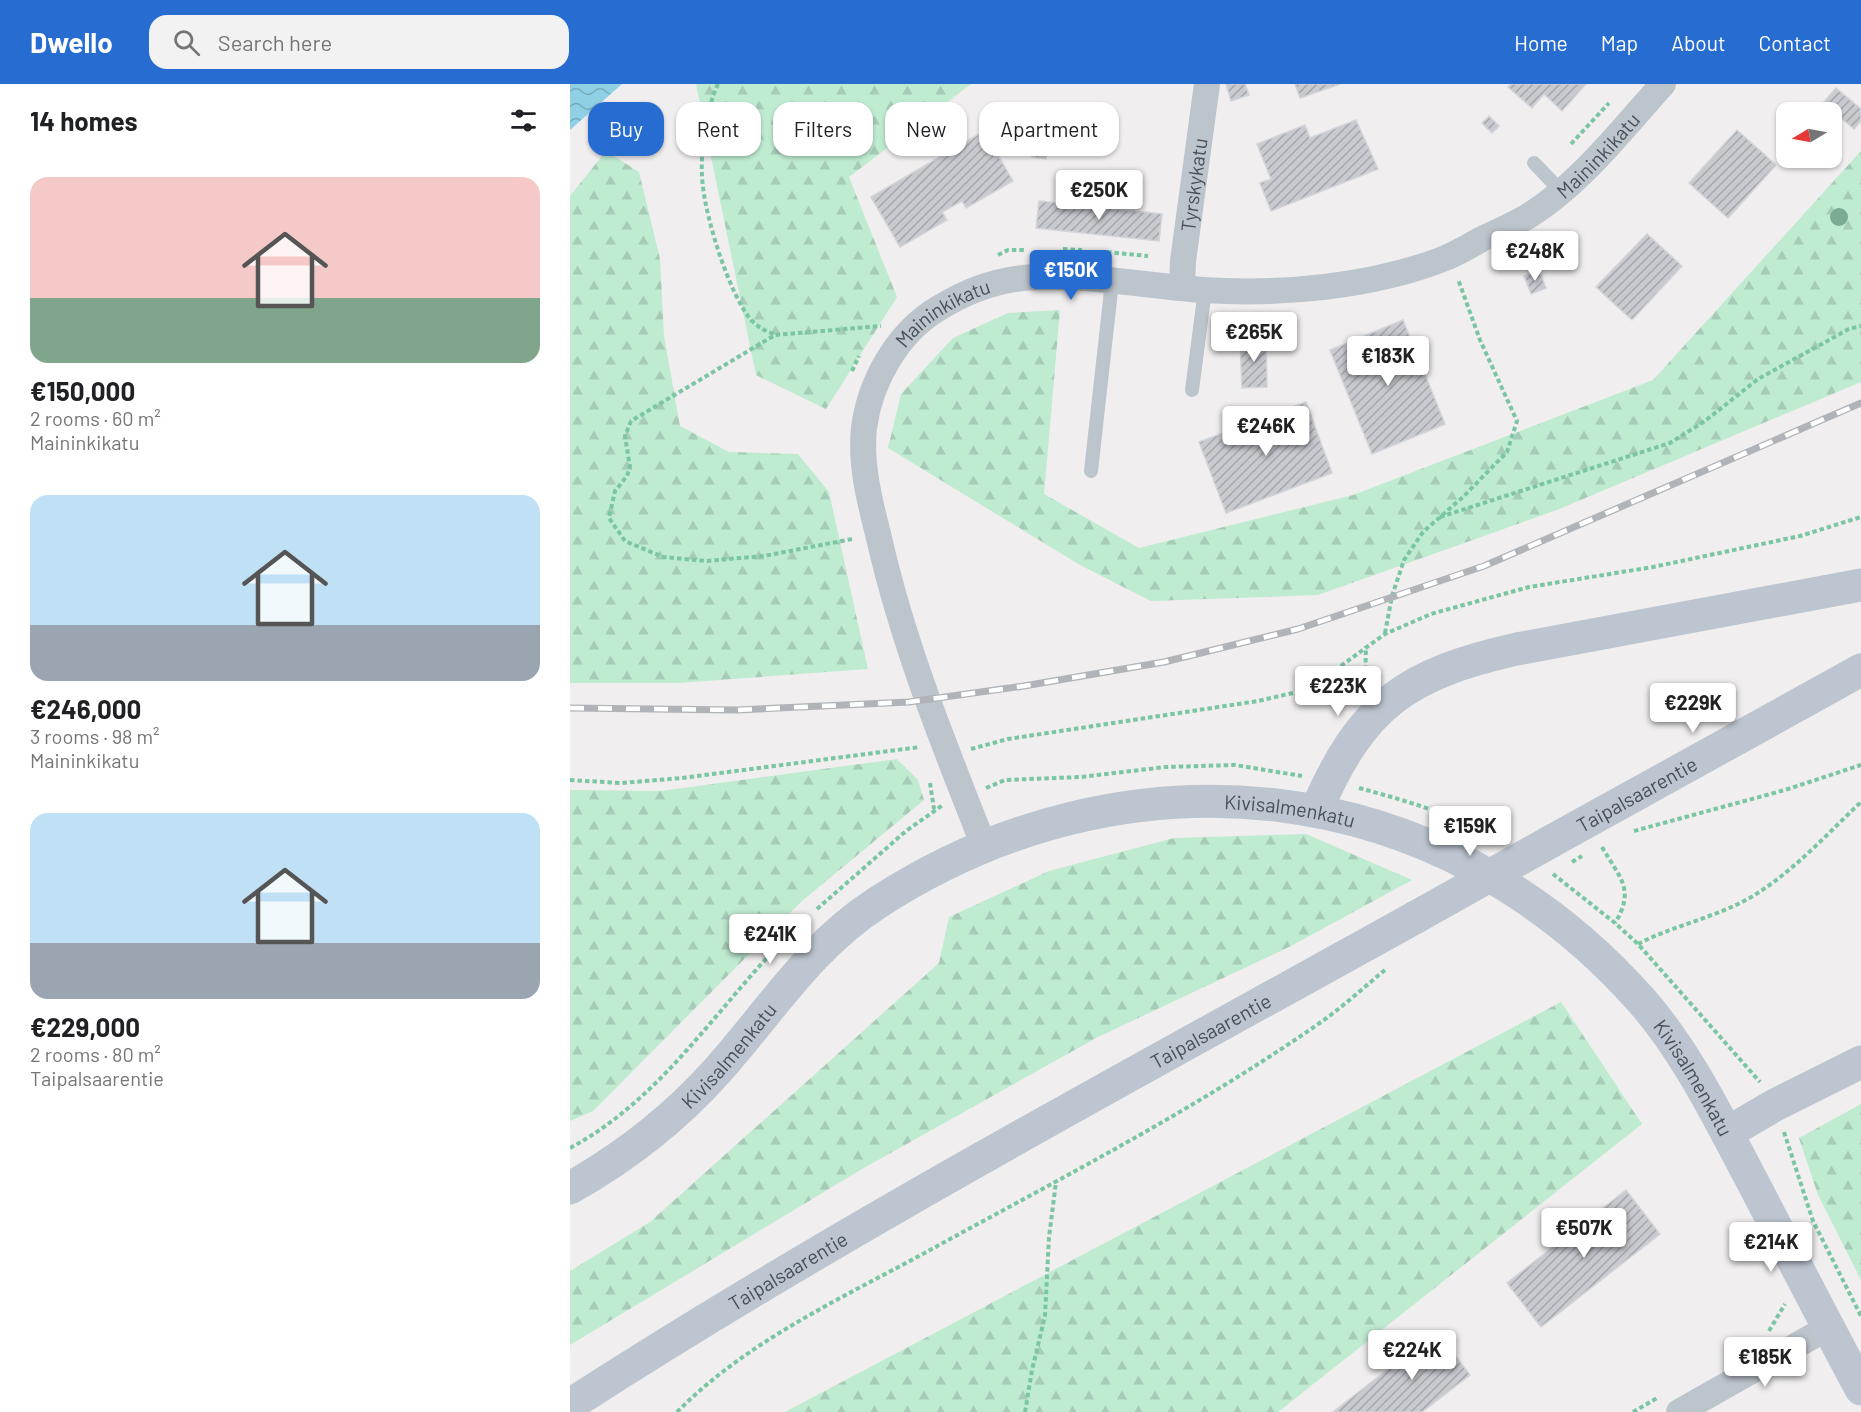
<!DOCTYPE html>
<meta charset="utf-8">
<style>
:root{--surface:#fff;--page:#f2f2f2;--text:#202124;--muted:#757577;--accent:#276cd1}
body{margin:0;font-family:Barlow,sans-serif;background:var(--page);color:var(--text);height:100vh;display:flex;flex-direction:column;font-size:22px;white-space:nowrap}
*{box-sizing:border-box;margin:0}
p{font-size:20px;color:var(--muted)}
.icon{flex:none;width:33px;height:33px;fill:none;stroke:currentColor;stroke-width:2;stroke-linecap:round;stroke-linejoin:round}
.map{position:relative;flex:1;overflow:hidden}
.side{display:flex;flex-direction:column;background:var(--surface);width:570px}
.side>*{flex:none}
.guide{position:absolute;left:18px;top:18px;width:570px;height:54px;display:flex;gap:12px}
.needle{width:39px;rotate:260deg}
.fabs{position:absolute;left:1206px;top:18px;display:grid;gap:12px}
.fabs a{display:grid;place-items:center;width:66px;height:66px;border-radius:12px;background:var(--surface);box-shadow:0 2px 4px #0004;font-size:30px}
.price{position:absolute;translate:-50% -51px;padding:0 14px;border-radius:6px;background:#fff;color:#222;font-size:20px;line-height:39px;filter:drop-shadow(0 2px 3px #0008)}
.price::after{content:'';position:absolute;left:50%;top:36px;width:18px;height:14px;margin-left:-9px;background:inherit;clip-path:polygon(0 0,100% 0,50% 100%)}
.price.selected{background:var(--accent);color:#fff}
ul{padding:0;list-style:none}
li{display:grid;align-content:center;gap:12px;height:318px;padding:0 30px}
li span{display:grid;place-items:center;height:186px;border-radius:18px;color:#555}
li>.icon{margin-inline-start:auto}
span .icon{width:108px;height:108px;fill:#fffc;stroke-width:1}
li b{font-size:26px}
h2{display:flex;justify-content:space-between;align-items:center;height:72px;padding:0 30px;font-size:26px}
.tag{padding:0 21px;border-radius:18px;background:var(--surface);box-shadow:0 2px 4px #0004;font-size:21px;line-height:54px}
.tag.selected{background:var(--accent);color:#fff}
header{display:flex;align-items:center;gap:36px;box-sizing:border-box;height:84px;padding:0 30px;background:var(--accent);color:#fff}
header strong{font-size:28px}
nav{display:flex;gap:33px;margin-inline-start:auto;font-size:21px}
.search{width:420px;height:54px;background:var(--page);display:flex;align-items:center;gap:15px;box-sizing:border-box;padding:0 21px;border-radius:18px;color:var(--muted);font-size:22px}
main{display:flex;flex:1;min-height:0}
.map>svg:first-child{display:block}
.forest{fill:url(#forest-firs)}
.water{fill:url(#water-waves)}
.building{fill:url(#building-hatch);stroke:#d2d4d9;stroke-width:1.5}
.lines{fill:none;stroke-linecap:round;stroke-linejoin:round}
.path{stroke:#7ac6a3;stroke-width:4;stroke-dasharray:4.5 3;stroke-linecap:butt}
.lane{stroke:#bdc5cc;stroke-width:14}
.street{stroke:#bdc5cc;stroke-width:26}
.secondary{stroke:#bdc6d0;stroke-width:33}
.rail-casing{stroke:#b0b3b8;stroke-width:7}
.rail{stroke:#fff;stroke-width:4.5;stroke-dasharray:14;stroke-linecap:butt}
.path-bridge{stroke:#7ac6a3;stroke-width:4;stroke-dasharray:4.5 3;stroke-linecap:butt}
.secondary-bridge{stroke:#bdc6d0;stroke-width:33}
.tree{fill:#7cab95}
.labels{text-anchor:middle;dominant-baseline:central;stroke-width:6;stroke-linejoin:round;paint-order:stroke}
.street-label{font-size:20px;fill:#47505a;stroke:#fff}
</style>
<header>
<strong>Dwello</strong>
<div class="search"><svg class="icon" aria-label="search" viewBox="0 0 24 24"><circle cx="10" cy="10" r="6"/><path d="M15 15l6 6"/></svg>Search here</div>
<nav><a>Home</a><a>Map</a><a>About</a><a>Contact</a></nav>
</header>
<main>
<section class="side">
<h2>14 homes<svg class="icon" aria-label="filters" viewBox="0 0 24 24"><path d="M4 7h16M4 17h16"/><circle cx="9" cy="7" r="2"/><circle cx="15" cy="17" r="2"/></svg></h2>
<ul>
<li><span style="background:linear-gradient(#f6c9c9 65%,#7fa58c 0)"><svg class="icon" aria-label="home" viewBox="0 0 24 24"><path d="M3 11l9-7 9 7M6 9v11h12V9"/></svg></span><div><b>€150,000</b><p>2 rooms · 60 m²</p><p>Maininkikatu</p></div></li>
<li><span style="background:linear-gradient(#bfe0f5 70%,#9aa5b1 0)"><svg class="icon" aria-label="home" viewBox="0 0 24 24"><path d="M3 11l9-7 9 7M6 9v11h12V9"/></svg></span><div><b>€246,000</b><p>3 rooms · 98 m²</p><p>Maininkikatu</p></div></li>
<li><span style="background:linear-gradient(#bfe0f5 70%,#9aa5b1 0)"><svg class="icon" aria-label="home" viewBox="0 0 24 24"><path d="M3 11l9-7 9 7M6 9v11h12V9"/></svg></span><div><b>€229,000</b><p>2 rooms · 80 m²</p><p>Taipalsaarentie</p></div></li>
</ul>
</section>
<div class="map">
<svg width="1291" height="1328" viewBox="0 0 1291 1328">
<defs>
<pattern id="forest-firs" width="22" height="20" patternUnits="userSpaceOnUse" patternTransform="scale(1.5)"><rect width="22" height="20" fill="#bfebd1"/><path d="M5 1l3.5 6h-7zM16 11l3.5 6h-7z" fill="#a6cbb6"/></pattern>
<pattern id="water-waves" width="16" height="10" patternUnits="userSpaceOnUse" patternTransform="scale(1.5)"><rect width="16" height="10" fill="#90d0e4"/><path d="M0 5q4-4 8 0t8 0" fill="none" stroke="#77abbc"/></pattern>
<pattern id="building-hatch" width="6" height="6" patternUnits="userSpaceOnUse" patternTransform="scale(1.5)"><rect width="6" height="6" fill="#c8cad0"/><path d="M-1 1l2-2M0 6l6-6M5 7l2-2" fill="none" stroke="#a4a6ac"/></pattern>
</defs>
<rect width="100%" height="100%" fill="#f0eeee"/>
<g class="forest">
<polygon points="126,0 401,0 279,93 327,213 256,325 186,291"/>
<polygon points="36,67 69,88 90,175 94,252 110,342 159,368 228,370 259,408 298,585 108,599 0,599 0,112"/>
<polygon points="1291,67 1291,298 987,426 748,511 581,517 510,481 318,364 331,310 383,254 438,229 490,226 474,410 569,464 783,411 1083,296"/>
<polygon points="327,675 348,696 354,716 232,817 23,1027 0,1037 0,706 91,707"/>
<polygon points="736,750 842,796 721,862 526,954 292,1085 0,1261 0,1187 80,1138 369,879 379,833 479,787 604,754"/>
<polygon points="991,918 1072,1040 708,1328 215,1328"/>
<polygon points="1291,1020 1291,1196 1248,1111 1229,1054"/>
</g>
<polygon class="water" points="0,0 52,0 0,46"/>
<g class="building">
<polygon points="656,0 675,0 679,11 661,17"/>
<polygon points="725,0 770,0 730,14"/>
<polygon points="941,0 1016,0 992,27 974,10 962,24 938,3"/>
<polygon points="1266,4 1291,25 1291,37 1284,45 1253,19"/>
<polygon points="919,32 929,42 922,49 912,39"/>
<polygon points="786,36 808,85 701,127 690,99 701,95 687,60 735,41 740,54"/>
<polygon points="1167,46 1206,81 1158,134 1119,99"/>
<polygon points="414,47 443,97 396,124 392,117 372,128 377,136 330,163 301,113"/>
<polygon points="464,50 478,52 476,75 462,73"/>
<polygon points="469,117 592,130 589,157 466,144"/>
<polygon points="1077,150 1112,182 1062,236 1026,203"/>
<polygon points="969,186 976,204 961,210 954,192"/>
<polygon points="833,236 875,340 802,370 760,266"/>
<polygon points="696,255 697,303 672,304 670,256"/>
<polygon points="736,318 762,389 656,429 629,358"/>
<polygon points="1056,1106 1090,1150 971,1243 937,1199"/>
<polygon points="867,1247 900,1291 852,1328 763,1328"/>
</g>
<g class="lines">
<g class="path">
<path d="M 148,0 C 135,28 129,72 133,103 C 137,138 159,209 181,236 C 188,243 195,247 204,250"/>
<polyline points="1001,60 1039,19"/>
<polyline points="493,165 512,166"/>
<polyline points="537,168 578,172"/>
<polyline points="428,171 438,166 455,166"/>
<polyline points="282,287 289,272"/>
<polyline points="870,433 1100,359 1135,337 1188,295 1279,245 1291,242"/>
<polyline points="282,455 194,472 136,477 93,473 55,457 39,434 45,407 57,392 60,383 55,352 61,337 205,251 311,242"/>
<polyline points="815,549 822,512 834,476 853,448 893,413 937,368 947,337 910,256 888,195"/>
<polyline points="795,601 796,562"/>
<polyline points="401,665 438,655 688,617 727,608 754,594 815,550 861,530 959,503 1083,483 1230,452 1291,433"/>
<polyline points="0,696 51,699 112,694 350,663"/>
<polyline points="360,699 364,725"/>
<polyline points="416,704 435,696 511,693 595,683 665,681 732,692"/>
<path d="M 789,704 C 837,717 885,731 928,755"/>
<polyline points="1064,747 1215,706 1291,681"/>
<path d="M 1032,763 C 1049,793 1066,805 1045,839"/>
<polyline points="983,790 1045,839 1068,860 1190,998"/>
<polyline points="247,825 336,747 373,721"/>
<path d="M 1068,860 C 1104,841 1148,833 1183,812 C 1224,787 1257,750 1291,718"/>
<polyline points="1214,1048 1243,1137 1291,1232"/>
<path d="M 0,1064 C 101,1010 156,906 239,832"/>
<polyline points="1199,1247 1215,1220"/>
<path d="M 107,1328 C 180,1254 281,1210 371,1160 C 499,1090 631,1022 751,938 C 774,922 794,903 815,886"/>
<polyline points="455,1328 462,1286 475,1232 479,1153 486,1098"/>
<polyline points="1063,1328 1087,1314"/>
</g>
<g class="lane">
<polyline points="964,79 991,107"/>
<polyline points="924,149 935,176"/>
<polyline points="622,306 635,206"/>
<polyline points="521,387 542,198"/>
</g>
<g class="street">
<path id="s1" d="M 612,204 L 613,177 L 637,0"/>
<path id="s2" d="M 414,762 C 374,661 333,560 309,454 C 300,418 290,381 294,344 C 300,297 328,248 369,224 C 398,206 432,194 467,193 C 522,191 579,202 633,206 C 710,211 801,203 873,175 C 886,170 898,163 910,156 C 926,148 944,141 960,131 C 1012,98 1052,45 1093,0"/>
<polyline points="1109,1328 1259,1243"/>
</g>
<g class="secondary">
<path d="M 746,727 C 792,620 836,590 947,565 L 1291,501"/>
<path id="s3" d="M 980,758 L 1291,586"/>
<polyline points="1157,1049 1205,1021 1291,978"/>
<path id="s4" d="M 0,1104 C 55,1073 105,1034 147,987 C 199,929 240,862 307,819 C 558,656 870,689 1071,916 C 1116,967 1147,1031 1179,1091 C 1216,1162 1253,1234 1291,1305"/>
<path id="s5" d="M 0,1321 C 274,1144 562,991 846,833"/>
</g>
<defs>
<polyline id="rail" points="0,624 167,626 339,618 454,602 594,578 728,545 914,482 1291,319"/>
</defs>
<use href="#rail" class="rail-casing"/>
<use href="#rail" class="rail"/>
<polyline class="path-bridge" points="1002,778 1012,772"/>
<polyline class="secondary-bridge" points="846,833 980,758"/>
</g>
<circle class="tree" cx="1269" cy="133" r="9"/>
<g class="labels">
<g class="street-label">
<text stroke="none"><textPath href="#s2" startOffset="1286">Maininkikatu</textPath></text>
<text stroke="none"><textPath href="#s1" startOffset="104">Tyrskykatu</textPath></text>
<text stroke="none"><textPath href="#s2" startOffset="584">Maininkikatu</textPath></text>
<text stroke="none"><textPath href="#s3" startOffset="99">Taipalsaarentie</textPath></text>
<text stroke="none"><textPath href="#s4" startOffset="855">Kivisalmenkatu</textPath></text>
<text stroke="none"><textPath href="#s5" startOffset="742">Taipalsaarentie</textPath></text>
<text stroke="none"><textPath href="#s4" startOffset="208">Kivisalmenkatu</textPath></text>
<text stroke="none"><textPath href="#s4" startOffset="1358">Kivisalmenkatu</textPath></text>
<text stroke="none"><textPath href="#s5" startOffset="256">Taipalsaarentie</textPath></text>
</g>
</g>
</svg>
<div class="fabs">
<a><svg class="needle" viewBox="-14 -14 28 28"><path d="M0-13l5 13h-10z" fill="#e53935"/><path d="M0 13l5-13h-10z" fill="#757577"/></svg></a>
</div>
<b class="price" style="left:529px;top:137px">€250K</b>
<b class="price" style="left:965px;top:198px">€248K</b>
<b class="price selected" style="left:501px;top:217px">€150K</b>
<b class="price" style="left:684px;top:279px">€265K</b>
<b class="price" style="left:818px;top:303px">€183K</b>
<b class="price" style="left:696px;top:373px">€246K</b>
<b class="price" style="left:768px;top:633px">€223K</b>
<b class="price" style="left:1123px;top:650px">€229K</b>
<b class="price" style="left:900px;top:773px">€159K</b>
<b class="price" style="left:200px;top:881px">€241K</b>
<b class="price" style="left:1014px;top:1175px">€507K</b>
<b class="price" style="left:1201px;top:1189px">€214K</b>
<b class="price" style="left:842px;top:1297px">€224K</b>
<b class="price" style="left:1195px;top:1304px">€185K</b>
<div class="guide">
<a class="tag selected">Buy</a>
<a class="tag">Rent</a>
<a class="tag">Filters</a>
<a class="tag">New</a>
<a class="tag">Apartment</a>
</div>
</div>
</main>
